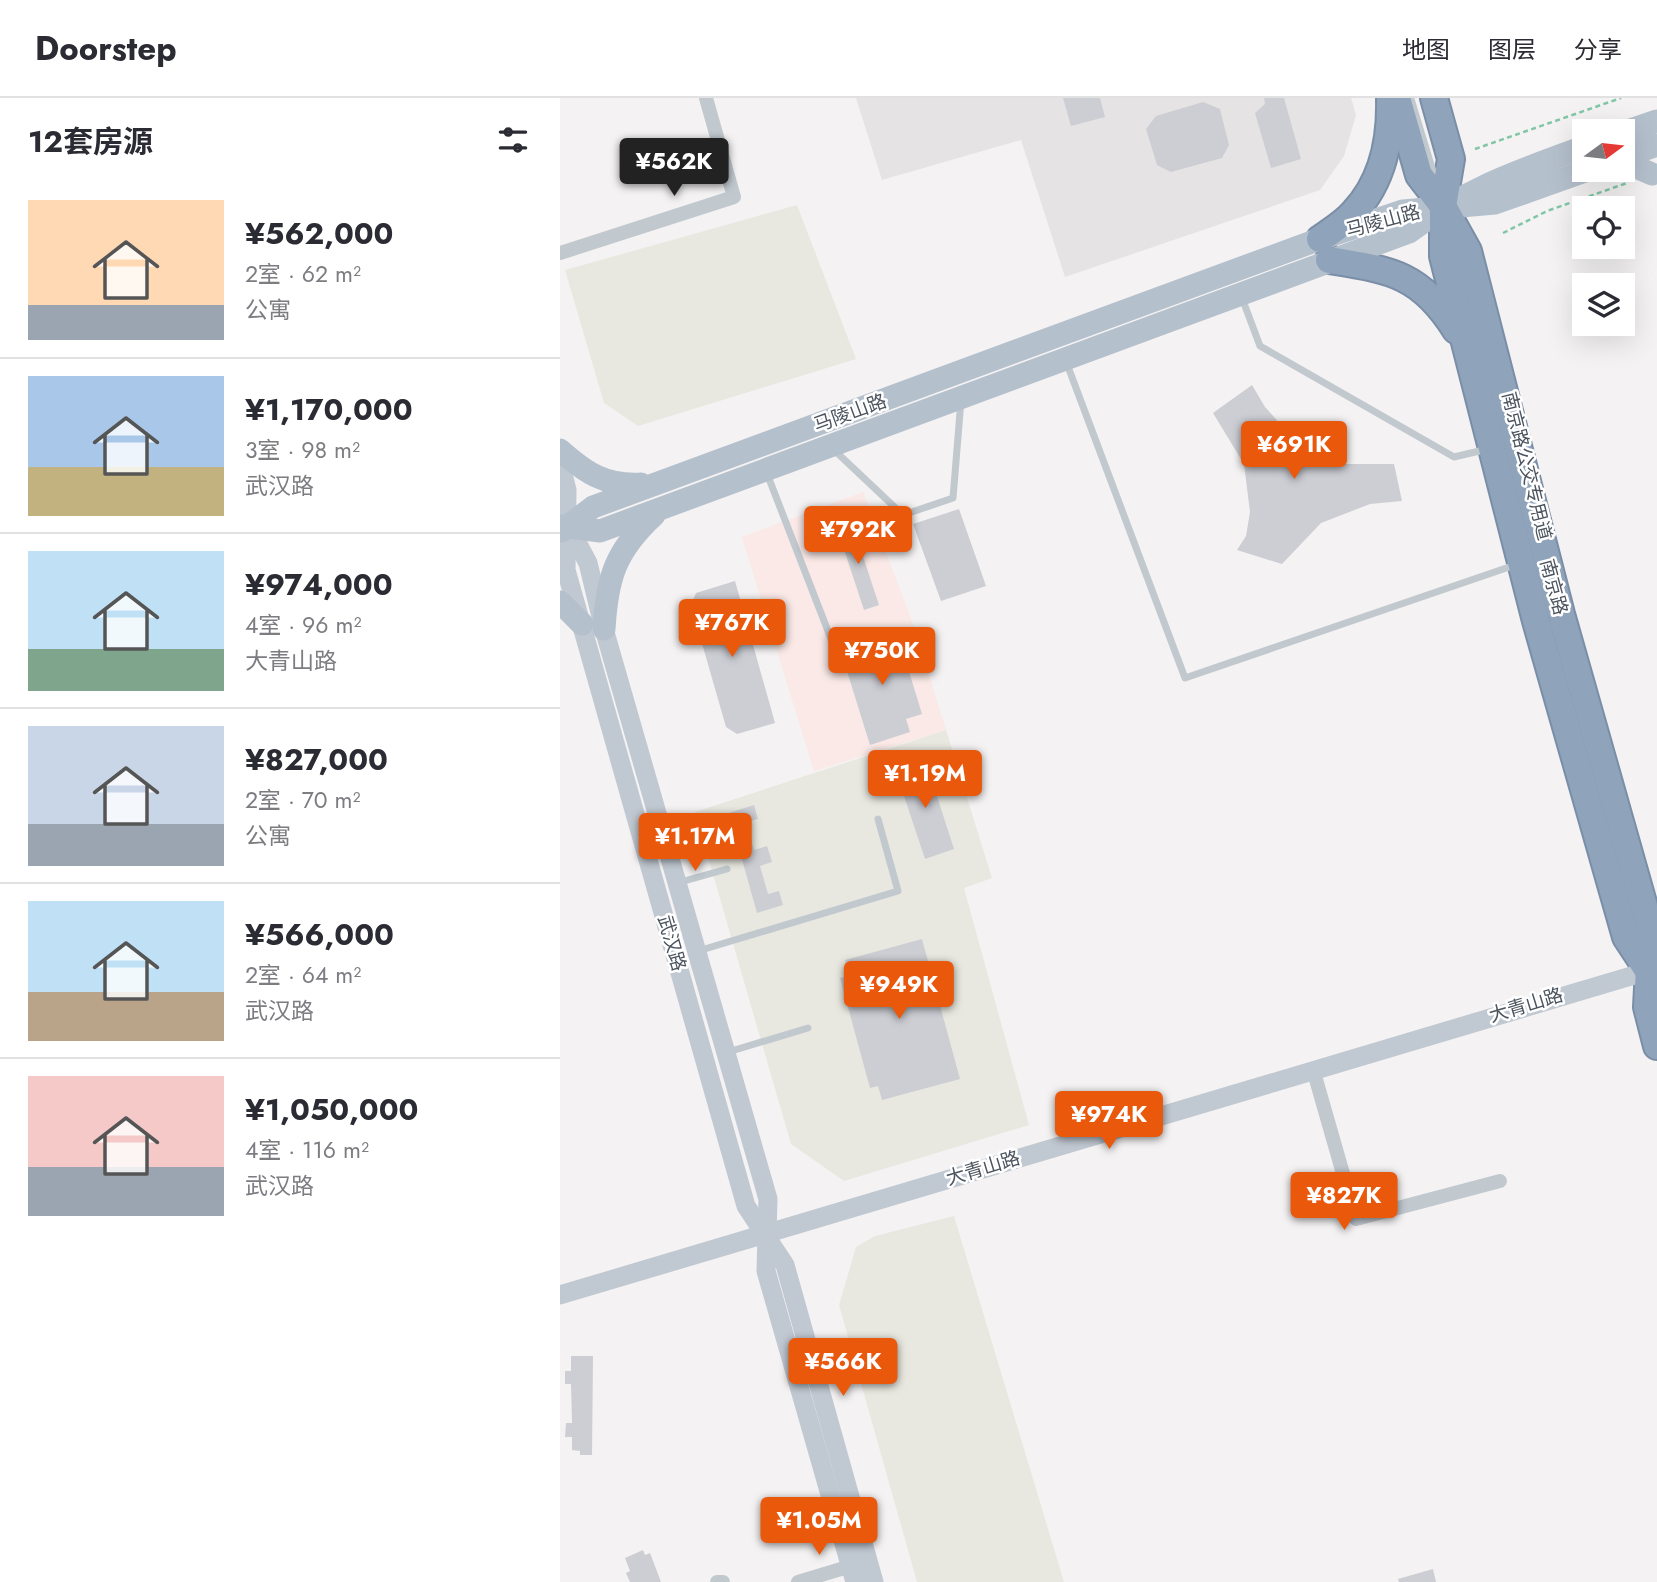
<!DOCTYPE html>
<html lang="zh">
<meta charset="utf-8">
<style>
:root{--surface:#fff;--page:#f7f7f7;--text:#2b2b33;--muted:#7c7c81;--line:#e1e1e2;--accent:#ea580c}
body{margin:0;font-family:Jost,"Noto Sans SC",sans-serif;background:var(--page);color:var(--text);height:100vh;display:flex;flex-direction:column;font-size:26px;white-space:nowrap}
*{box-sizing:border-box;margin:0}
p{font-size:23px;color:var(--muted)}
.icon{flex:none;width:38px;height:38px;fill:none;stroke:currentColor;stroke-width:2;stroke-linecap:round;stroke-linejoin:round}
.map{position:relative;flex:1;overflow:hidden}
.panel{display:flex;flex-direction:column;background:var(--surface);width:560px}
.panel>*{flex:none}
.needle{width:46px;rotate:75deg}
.fabs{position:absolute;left:1012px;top:21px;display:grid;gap:14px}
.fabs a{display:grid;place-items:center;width:63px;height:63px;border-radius:0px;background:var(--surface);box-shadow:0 7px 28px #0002;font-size:35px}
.price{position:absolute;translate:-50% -60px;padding:0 16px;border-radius:7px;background:var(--accent);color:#fff;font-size:23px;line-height:46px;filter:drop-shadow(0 2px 4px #0008)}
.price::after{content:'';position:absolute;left:50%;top:42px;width:21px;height:16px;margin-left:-10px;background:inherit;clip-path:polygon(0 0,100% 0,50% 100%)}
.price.active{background:#222;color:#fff}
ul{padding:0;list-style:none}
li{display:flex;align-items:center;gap:21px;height:175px;padding:0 28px}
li+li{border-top:2px solid var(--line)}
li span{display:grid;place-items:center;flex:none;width:196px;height:140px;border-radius:0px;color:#555}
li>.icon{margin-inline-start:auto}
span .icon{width:84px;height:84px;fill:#fffc;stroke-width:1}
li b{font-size:30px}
h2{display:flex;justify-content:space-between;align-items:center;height:84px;padding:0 28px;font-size:30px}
header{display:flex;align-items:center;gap:42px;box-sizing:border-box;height:98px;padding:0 35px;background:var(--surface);border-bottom:2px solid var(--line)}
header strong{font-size:33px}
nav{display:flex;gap:38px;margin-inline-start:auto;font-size:24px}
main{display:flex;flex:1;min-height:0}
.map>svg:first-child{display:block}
.commercial{fill:#e9e8e0}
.education{fill:#e5e3e3}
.medical{fill:#fae9e6}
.building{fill:#ccced4}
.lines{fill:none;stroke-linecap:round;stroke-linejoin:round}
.highway-casing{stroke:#7a8ea7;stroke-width:30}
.path{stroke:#81c7a7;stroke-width:2.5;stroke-dasharray:5 3.5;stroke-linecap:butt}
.lane{stroke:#c1c9cf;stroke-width:7}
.street{stroke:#c1c9cf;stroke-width:14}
.secondary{stroke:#c0c8d1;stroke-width:19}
.primary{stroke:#b5c0cd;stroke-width:23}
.highway{stroke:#8fa3bb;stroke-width:26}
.labels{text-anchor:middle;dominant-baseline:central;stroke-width:5;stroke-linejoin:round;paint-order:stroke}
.street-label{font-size:19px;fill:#4b545e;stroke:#fff}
</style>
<header>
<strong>Doorstep</strong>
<nav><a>地图</a><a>图层</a><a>分享</a></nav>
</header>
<main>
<section class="panel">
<h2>12套房源<svg class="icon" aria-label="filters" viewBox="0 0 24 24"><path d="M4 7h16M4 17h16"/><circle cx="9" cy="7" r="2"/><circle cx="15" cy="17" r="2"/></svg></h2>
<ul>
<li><span style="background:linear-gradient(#ffd9b3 75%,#9aa5b1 0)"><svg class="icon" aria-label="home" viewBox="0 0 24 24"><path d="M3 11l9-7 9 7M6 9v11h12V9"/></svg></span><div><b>¥562,000</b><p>2室 · 62 m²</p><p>公寓</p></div></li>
<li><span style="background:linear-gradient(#a9c7e8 65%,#c2b280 0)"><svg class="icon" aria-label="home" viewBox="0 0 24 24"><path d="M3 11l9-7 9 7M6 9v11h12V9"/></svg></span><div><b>¥1,170,000</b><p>3室 · 98 m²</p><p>武汉路</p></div></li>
<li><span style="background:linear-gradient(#bfe0f5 70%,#7fa58c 0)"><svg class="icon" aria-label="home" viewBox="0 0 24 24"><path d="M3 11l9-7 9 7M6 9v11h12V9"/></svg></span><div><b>¥974,000</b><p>4室 · 96 m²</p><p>大青山路</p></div></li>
<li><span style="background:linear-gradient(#c9d6e8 70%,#9aa5b1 0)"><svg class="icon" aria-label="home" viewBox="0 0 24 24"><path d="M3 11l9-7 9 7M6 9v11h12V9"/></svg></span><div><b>¥827,000</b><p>2室 · 70 m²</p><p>公寓</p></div></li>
<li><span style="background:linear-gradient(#bfe0f5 65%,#b9a48a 0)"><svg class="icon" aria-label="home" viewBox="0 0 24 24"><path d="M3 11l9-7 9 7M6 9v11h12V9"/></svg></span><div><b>¥566,000</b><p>2室 · 64 m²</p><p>武汉路</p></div></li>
<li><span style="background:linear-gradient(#f6c9c9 65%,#9aa5b1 0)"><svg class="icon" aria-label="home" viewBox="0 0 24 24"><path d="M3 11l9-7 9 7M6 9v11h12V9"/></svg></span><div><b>¥1,050,000</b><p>4室 · 116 m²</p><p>武汉路</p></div></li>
</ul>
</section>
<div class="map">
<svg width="1097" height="1484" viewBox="0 0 1097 1484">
<rect width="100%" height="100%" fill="#f4f2f2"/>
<g class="commercial">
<polygon points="237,107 296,261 78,328 44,305 5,172"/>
<polygon points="386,632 432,780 404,790 469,1027 284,1083 231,1046 135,714"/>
<polygon points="394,1118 504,1484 357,1484 279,1207 296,1149 315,1138"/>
</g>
<polygon class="education" points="296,0 791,0 796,17 784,58 760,92 505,179 461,42 322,82"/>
<polygon class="medical" points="303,394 353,526 386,632 254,673 182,439"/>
<g class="building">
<polygon points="503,0 540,0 545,19 511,28"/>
<polygon points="704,0 724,0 741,61 711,70 695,15 705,6"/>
<polygon points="643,4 660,11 669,47 662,60 611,74 597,67 586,31 596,18"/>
<polygon points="692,287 705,309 738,346 783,366 834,366 842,403 810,406 761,425 722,466 677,452 686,438 690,414 684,366 653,315"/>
<polygon points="399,411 426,488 381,503 353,426"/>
<polygon points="292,425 319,507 304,512 277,430"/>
<polygon points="175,483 215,625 177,636 166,629 131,507 136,495"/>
<polygon points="336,531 362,616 346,621 350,634 310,647 281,554"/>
<polygon points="366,664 394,751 365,761 336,674"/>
<polygon points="194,707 198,721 186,724 194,752 207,748 212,764 200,768 208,796 219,793 223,807 197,815 169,715"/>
<polygon points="362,841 400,981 322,1002 318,988 310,990 280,880 289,878 285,862"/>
<polygon points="11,1258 33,1258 32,1357 20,1357 20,1353 12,1352 12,1339 5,1339 6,1325 12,1325 11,1286 5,1286 5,1273 11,1273"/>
<polygon points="83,1452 85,1457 90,1455 101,1484 70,1484 66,1475 70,1473 65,1460"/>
<polygon points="873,1471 876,1484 839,1484 838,1481"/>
</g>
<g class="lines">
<defs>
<g id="highway">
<polyline points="837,0 859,77 883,108 908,153 1001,516 1091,833 1087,909 1097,948"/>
<polyline points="874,0 891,61 883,108 883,158 976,523 1066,839 1091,877"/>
<path d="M 760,141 C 771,133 785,125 794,114 C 822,84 831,42 830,2"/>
<path d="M 769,162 C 831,172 861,176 896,232"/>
</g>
</defs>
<use href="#highway" class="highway-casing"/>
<g class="path">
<polyline points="915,51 1061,0"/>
<polyline points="943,135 987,113 1067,85"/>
</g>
<g class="lane">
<polyline points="851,1 875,80"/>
<polyline points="682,200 700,248 894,359 928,351"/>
<polyline points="507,266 625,580 958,466"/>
<polyline points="273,351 343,417 393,400 401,302"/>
<polyline points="206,373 273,546"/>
<polyline points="117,785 167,771"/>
<polyline points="138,853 338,793 318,721"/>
<polyline points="168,954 248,930"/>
</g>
<g class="street">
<polyline points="0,155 174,99 146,0"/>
<polyline points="753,971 796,1121 940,1083"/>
<polyline points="157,1484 163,1484"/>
<polyline points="238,1484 291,1468"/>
</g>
<g class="secondary">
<polyline points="0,365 7,392 6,472 186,1108 225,1167 314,1484"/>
<polyline points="9,429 28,465 44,531 208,1101 206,1173 295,1484"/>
<polyline points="0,1197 1088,873"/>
</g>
<g class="primary">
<polyline points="1062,35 1097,23"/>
<polyline points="1062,59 1097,47"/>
<polyline points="1062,63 1092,76"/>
<path d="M 0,352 C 26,375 45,388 81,386"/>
<path d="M 0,428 L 40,433 L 849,134 C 908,90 955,74 1024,49"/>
<polyline points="2,433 33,409 760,141 843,113 935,105 1028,72"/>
<polyline points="0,504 22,526"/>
<path d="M 44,531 C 47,480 55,453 94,417"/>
</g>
<use href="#highway" class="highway"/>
</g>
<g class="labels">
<g class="street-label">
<text transform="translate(823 123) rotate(-15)">马陵山路</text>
<text transform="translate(290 315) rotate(-20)">马陵山路</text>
<text transform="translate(967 368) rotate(76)">南京路公交专用道</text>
<text transform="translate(994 489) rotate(75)">南京路</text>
<text transform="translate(112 845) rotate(74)">武汉路</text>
<text transform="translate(966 907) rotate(-17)">大青山路</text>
<text transform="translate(423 1070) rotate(-17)">大青山路</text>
</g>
</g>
</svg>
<div class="fabs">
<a><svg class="needle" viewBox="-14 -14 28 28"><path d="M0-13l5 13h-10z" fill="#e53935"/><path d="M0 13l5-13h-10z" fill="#7c7c81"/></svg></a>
<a><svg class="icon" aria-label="locate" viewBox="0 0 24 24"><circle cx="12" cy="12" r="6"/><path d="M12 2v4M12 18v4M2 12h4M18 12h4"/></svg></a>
<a><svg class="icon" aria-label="layers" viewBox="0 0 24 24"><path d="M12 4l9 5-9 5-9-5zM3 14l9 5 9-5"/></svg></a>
</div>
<b class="price active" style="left:114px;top:100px">¥562K</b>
<b class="price" style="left:734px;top:383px">¥691K</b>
<b class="price" style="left:298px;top:468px">¥792K</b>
<b class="price" style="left:172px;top:561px">¥767K</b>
<b class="price" style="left:322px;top:589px">¥750K</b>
<b class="price" style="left:365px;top:712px">¥1.19M</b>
<b class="price" style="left:135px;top:775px">¥1.17M</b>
<b class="price" style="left:339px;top:923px">¥949K</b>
<b class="price" style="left:549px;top:1053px">¥974K</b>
<b class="price" style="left:784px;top:1134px">¥827K</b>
<b class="price" style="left:283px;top:1300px">¥566K</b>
<b class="price" style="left:259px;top:1459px">¥1.05M</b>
</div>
</main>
